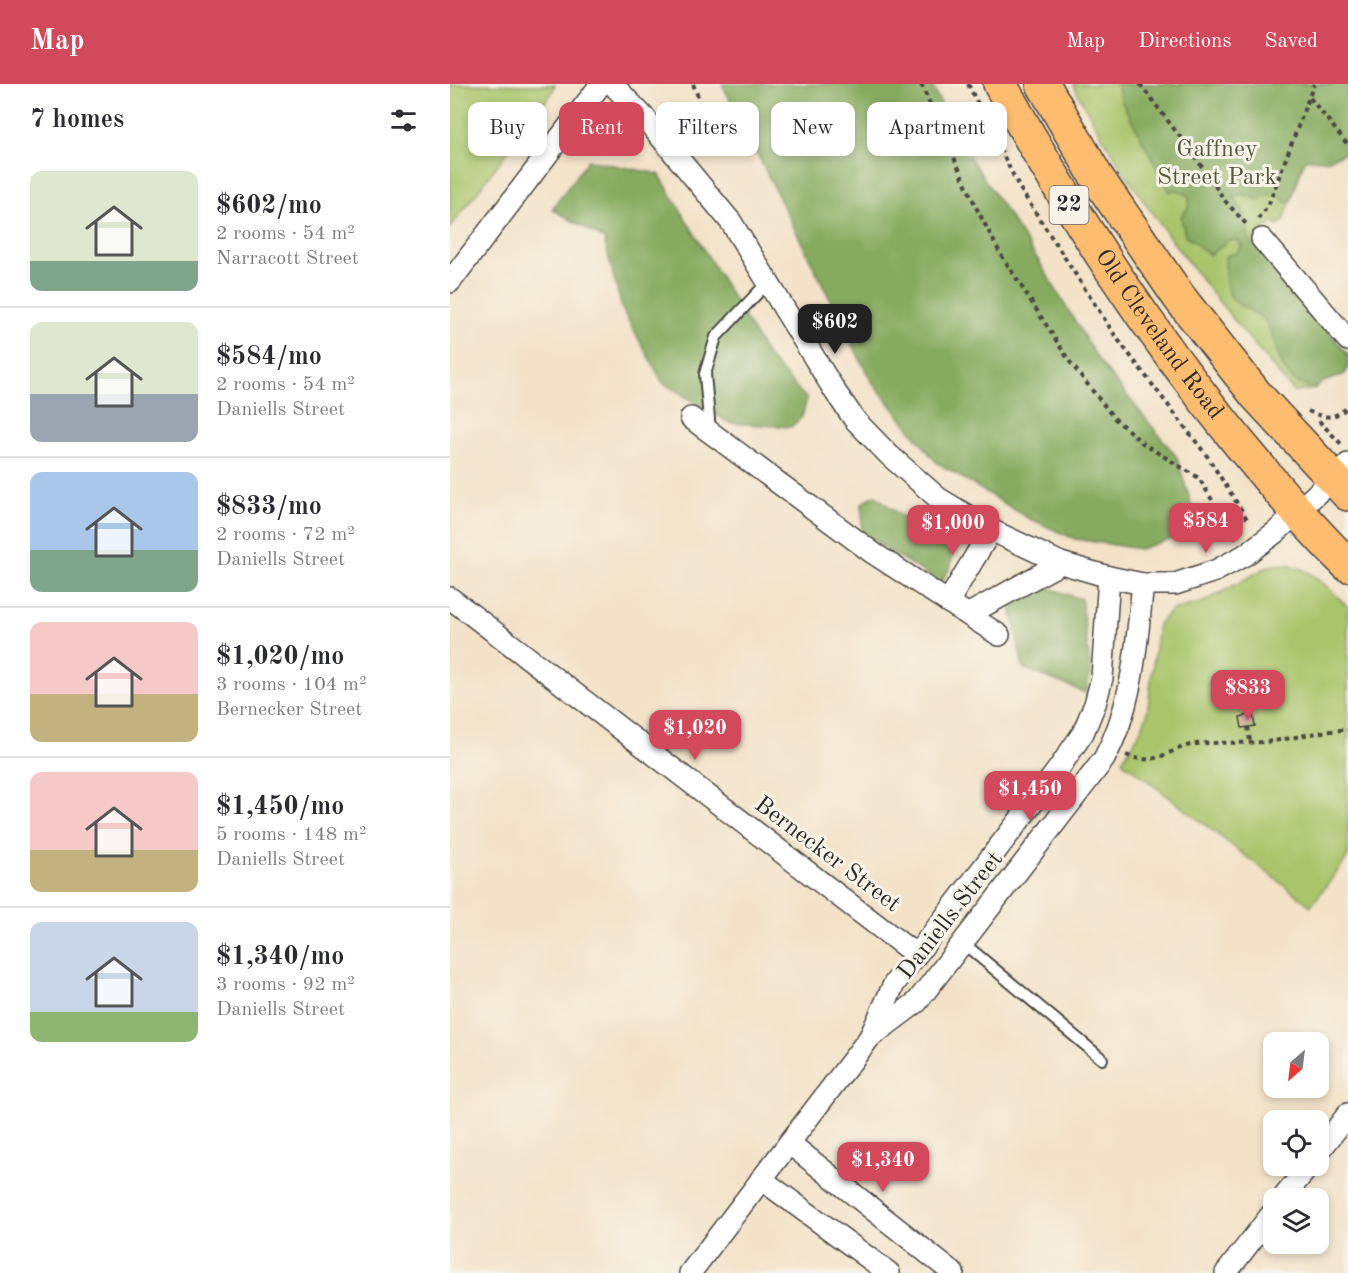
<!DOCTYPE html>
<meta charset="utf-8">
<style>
:root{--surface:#fff;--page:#f7f7f7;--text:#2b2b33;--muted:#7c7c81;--line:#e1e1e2;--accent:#d1495b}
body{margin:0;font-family:"Old Standard TT",serif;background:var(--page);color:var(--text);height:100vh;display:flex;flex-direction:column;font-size:22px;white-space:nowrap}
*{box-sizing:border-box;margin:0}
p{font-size:20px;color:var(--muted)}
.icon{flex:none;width:33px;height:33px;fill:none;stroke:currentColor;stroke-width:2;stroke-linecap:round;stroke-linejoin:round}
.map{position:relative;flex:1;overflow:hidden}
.panel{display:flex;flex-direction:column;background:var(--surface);width:450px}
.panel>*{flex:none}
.banner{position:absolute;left:18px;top:18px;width:570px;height:54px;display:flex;gap:12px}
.needle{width:39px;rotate:208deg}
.tools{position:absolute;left:813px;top:948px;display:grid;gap:12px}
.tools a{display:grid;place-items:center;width:66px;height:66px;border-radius:12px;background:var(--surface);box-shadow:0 3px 9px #0003;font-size:30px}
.price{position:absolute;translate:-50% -51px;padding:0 14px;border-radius:12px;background:var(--accent);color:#fff;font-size:20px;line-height:39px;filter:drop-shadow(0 2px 3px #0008)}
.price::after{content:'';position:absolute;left:50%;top:36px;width:18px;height:14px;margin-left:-9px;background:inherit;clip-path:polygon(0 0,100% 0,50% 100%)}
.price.on{background:#222;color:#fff}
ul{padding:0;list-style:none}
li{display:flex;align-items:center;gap:18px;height:150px;padding:0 30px}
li+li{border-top:2px solid var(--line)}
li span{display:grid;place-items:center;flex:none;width:168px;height:120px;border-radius:12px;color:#555}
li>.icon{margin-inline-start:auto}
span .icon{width:72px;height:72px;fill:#fffc;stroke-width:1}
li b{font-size:26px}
h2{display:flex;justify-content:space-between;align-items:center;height:72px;padding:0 30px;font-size:26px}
.chip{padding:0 21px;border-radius:12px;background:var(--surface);box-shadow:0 3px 9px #0003;font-size:21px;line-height:54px}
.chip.on{background:var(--accent);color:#fff}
header{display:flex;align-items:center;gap:36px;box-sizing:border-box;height:84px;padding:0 30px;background:var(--accent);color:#fff}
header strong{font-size:28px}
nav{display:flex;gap:33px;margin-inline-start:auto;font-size:21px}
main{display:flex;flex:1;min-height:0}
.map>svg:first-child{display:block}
.green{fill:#a9c46a;stroke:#6a784a;stroke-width:1.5}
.forest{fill:#86aa5e;stroke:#586a44;stroke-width:1.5}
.building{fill:#e2a39d}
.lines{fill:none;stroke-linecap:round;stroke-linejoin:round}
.service-casing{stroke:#494643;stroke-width:14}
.minor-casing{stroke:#494643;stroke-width:24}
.trunk-casing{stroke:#494643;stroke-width:36}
.path{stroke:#494643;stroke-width:4;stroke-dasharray:4.5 4.5;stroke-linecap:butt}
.service{stroke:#fff;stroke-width:10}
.minor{stroke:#fff;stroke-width:21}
.trunk{stroke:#fdbc70;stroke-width:33}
.labels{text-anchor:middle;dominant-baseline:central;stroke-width:6;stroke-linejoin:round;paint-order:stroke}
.shield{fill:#f7f3e8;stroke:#686764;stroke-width:1.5}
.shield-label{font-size:22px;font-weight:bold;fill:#2b2b2b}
.park-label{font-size:24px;fill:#51593e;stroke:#f7f3e8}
.street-label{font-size:24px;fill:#2b2b2b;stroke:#f7f3e8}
</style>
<header>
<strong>Map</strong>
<nav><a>Map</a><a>Directions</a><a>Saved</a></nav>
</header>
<main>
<section class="panel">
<h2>7 homes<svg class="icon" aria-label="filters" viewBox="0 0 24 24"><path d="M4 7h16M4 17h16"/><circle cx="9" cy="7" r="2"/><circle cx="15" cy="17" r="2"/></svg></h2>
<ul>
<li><span style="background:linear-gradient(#dfe7d0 75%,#7fa58c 0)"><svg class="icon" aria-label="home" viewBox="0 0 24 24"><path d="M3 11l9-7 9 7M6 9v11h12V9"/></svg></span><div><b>$602/mo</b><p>2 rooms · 54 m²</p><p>Narracott Street</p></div></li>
<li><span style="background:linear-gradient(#dfe7d0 60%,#9aa5b1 0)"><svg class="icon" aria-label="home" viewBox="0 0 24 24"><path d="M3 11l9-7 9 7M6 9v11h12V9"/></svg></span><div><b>$584/mo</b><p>2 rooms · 54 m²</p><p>Daniells Street</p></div></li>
<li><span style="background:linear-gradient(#a9c7e8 65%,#7fa58c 0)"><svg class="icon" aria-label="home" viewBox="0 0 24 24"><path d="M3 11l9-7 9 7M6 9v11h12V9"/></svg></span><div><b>$833/mo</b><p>2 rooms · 72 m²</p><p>Daniells Street</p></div></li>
<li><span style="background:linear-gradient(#f6c9c9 60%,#c2b280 0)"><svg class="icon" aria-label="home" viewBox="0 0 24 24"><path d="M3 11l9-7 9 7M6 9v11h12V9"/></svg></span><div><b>$1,020/mo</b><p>3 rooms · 104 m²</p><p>Bernecker Street</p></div></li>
<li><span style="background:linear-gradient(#f6c9c9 65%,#c2b280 0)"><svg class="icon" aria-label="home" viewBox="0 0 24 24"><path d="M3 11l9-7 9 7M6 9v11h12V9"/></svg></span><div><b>$1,450/mo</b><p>5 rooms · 148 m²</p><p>Daniells Street</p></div></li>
<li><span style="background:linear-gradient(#c9d6e8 75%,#8fb573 0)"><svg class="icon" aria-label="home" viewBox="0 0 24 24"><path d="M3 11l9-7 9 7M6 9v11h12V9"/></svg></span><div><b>$1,340/mo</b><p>3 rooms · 92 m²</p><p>Daniells Street</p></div></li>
</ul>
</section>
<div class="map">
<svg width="898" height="1189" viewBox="0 0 898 1189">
<rect width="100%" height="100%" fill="#f7f3e8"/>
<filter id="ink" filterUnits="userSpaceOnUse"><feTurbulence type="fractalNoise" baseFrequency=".0167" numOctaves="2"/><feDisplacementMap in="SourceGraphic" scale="12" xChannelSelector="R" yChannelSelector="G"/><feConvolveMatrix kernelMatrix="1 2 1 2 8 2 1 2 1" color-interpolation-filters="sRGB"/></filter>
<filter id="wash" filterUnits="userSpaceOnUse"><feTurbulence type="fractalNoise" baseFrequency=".008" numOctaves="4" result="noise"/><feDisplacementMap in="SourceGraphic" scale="24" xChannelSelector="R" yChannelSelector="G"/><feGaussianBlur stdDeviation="1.35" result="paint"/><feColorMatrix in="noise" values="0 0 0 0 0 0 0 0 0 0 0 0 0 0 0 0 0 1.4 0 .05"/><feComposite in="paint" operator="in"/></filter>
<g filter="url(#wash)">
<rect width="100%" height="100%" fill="#f3e2c8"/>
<g class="green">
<polygon points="0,0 105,1 101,10 0,144"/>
<path d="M 623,0 L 898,0 L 898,73 L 868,38 L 834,136 L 827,142 L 824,138 L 803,154 L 898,271 L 898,282 L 895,290 L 873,298 L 864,305 L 844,308 C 763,213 680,111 623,0 Z"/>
<path d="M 837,480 C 863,485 880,506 898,523 L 898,773 L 861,822 L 672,677 L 688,652 L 697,631 L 708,540 L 722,526 L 754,518 L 819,482 Z"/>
</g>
<g class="forest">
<polygon points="272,0 481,0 521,75 588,176 649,277 727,373 743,426 730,452 690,465 625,455 578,434 486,378 420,295"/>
<path d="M 667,0 L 898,0 L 898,73 L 895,69 L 877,76 L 857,75 L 853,79 L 841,117 L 837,119 L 827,110 L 816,111 L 809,116 L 792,110 L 784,113 L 793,128 L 800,157 L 820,176 L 898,271 L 898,282 L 895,290 L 873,298 L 864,305 C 858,303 851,301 846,298 C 826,284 828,255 815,237 C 809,227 789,225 781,213 C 774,201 775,185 775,172 L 787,169 L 792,162 L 788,156 L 779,156 L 760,171 L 735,151 L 731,133 L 740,121 L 738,111 L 725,105 L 720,108 L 672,18 Z"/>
<polygon points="138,76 209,90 318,273 357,315 352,333 341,343 280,339 213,299 172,225 154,155 102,125"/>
<polygon points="425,411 464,442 503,461 501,482 491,499 412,450 412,419"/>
<polygon points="588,500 631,515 641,588 636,609 573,584 560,520"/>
</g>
<g id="blocks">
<polygon class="building" points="803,630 805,642 792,644 790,633"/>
</g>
</g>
<g filter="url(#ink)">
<use href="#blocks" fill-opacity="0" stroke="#494643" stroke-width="1.5"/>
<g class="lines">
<defs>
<g id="service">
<polyline points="260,347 255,290 266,253 318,198"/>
<polyline points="512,858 652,975"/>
</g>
<g id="minor">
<polyline points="162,0 194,33 281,138 386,309 405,336 439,371 488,414 541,446 611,479 659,493 693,500 725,500 765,487 795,471 826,448 898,380"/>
<polyline points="812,155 898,256"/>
<polyline points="0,198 151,0"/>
<polyline points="241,334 423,469 549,551"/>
<polyline points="0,514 466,871"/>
<polyline points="498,518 541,446"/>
<polyline points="519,530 611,479"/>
<path d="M 423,951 L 467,918 L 654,675 C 684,620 686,560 693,500"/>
<polyline points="339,1059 503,1189"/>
<polyline points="868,1069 898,1030"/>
<polyline points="311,1095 439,1189"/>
<polyline points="833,1114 859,1082"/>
<polyline points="240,1189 420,953 444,900 607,687 633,649 645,620 652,594 659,493"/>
<polyline points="776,1189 824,1127"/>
</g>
<g id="trunk">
<path id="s1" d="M 550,0 C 621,129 696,245 789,359 C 824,401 859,443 898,481"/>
<polyline points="593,0 646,92 729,213 807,312 898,410"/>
</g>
</defs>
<use href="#service" class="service-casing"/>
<use href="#minor" class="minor-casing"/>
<use href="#trunk" class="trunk-casing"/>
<g class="path">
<polyline points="243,0 259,39"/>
<polyline points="471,0 527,125 550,169 620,278 664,334 695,361 749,394 786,456"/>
<polyline points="518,0 569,103 666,253 757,372 799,438"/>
<polyline points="690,0 746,74 776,118 798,142"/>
<polyline points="860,14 898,61"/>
<polyline points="808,135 818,122 864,0"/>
<path d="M 858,327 C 876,335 883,335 898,323"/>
<polyline points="869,337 893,362"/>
<polyline points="798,643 800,658"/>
<path d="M 676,671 C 708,684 717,664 746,660 C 774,657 802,661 830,656 C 853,652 874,646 898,646"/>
</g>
<use href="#service" class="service"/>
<use href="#minor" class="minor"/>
<use href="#trunk" class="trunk"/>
</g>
</g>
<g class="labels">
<rect class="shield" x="599.5" y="102" width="39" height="38" rx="4.5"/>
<g class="shield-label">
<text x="619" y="121">22</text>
</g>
<g class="park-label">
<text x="767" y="66">Gaffney<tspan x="767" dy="28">Street Park</tspan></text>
</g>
<g class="street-label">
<text stroke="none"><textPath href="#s1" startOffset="297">Old Cleveland Road</textPath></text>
<text transform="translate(377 771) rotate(37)">Bernecker Street</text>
<text transform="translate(501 832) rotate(-52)">Daniells Street</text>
</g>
</g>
</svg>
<div class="tools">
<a><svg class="needle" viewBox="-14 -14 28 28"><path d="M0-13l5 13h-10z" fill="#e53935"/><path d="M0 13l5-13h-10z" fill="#7c7c81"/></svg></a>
<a><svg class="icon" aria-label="locate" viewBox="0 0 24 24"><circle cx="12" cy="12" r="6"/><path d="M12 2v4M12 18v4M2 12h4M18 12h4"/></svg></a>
<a><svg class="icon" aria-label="layers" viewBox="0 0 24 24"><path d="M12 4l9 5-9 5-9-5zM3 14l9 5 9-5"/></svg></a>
</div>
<b class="price on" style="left:385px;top:271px">$602</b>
<b class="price" style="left:756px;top:470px">$584</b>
<b class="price" style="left:503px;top:472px">$1,000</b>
<b class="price" style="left:798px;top:637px">$833</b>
<b class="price" style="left:245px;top:677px">$1,020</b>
<b class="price" style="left:580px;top:738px">$1,450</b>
<b class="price" style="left:433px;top:1109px">$1,340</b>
<div class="banner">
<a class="chip">Buy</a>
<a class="chip on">Rent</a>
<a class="chip">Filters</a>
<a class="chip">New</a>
<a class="chip">Apartment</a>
</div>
</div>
</main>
